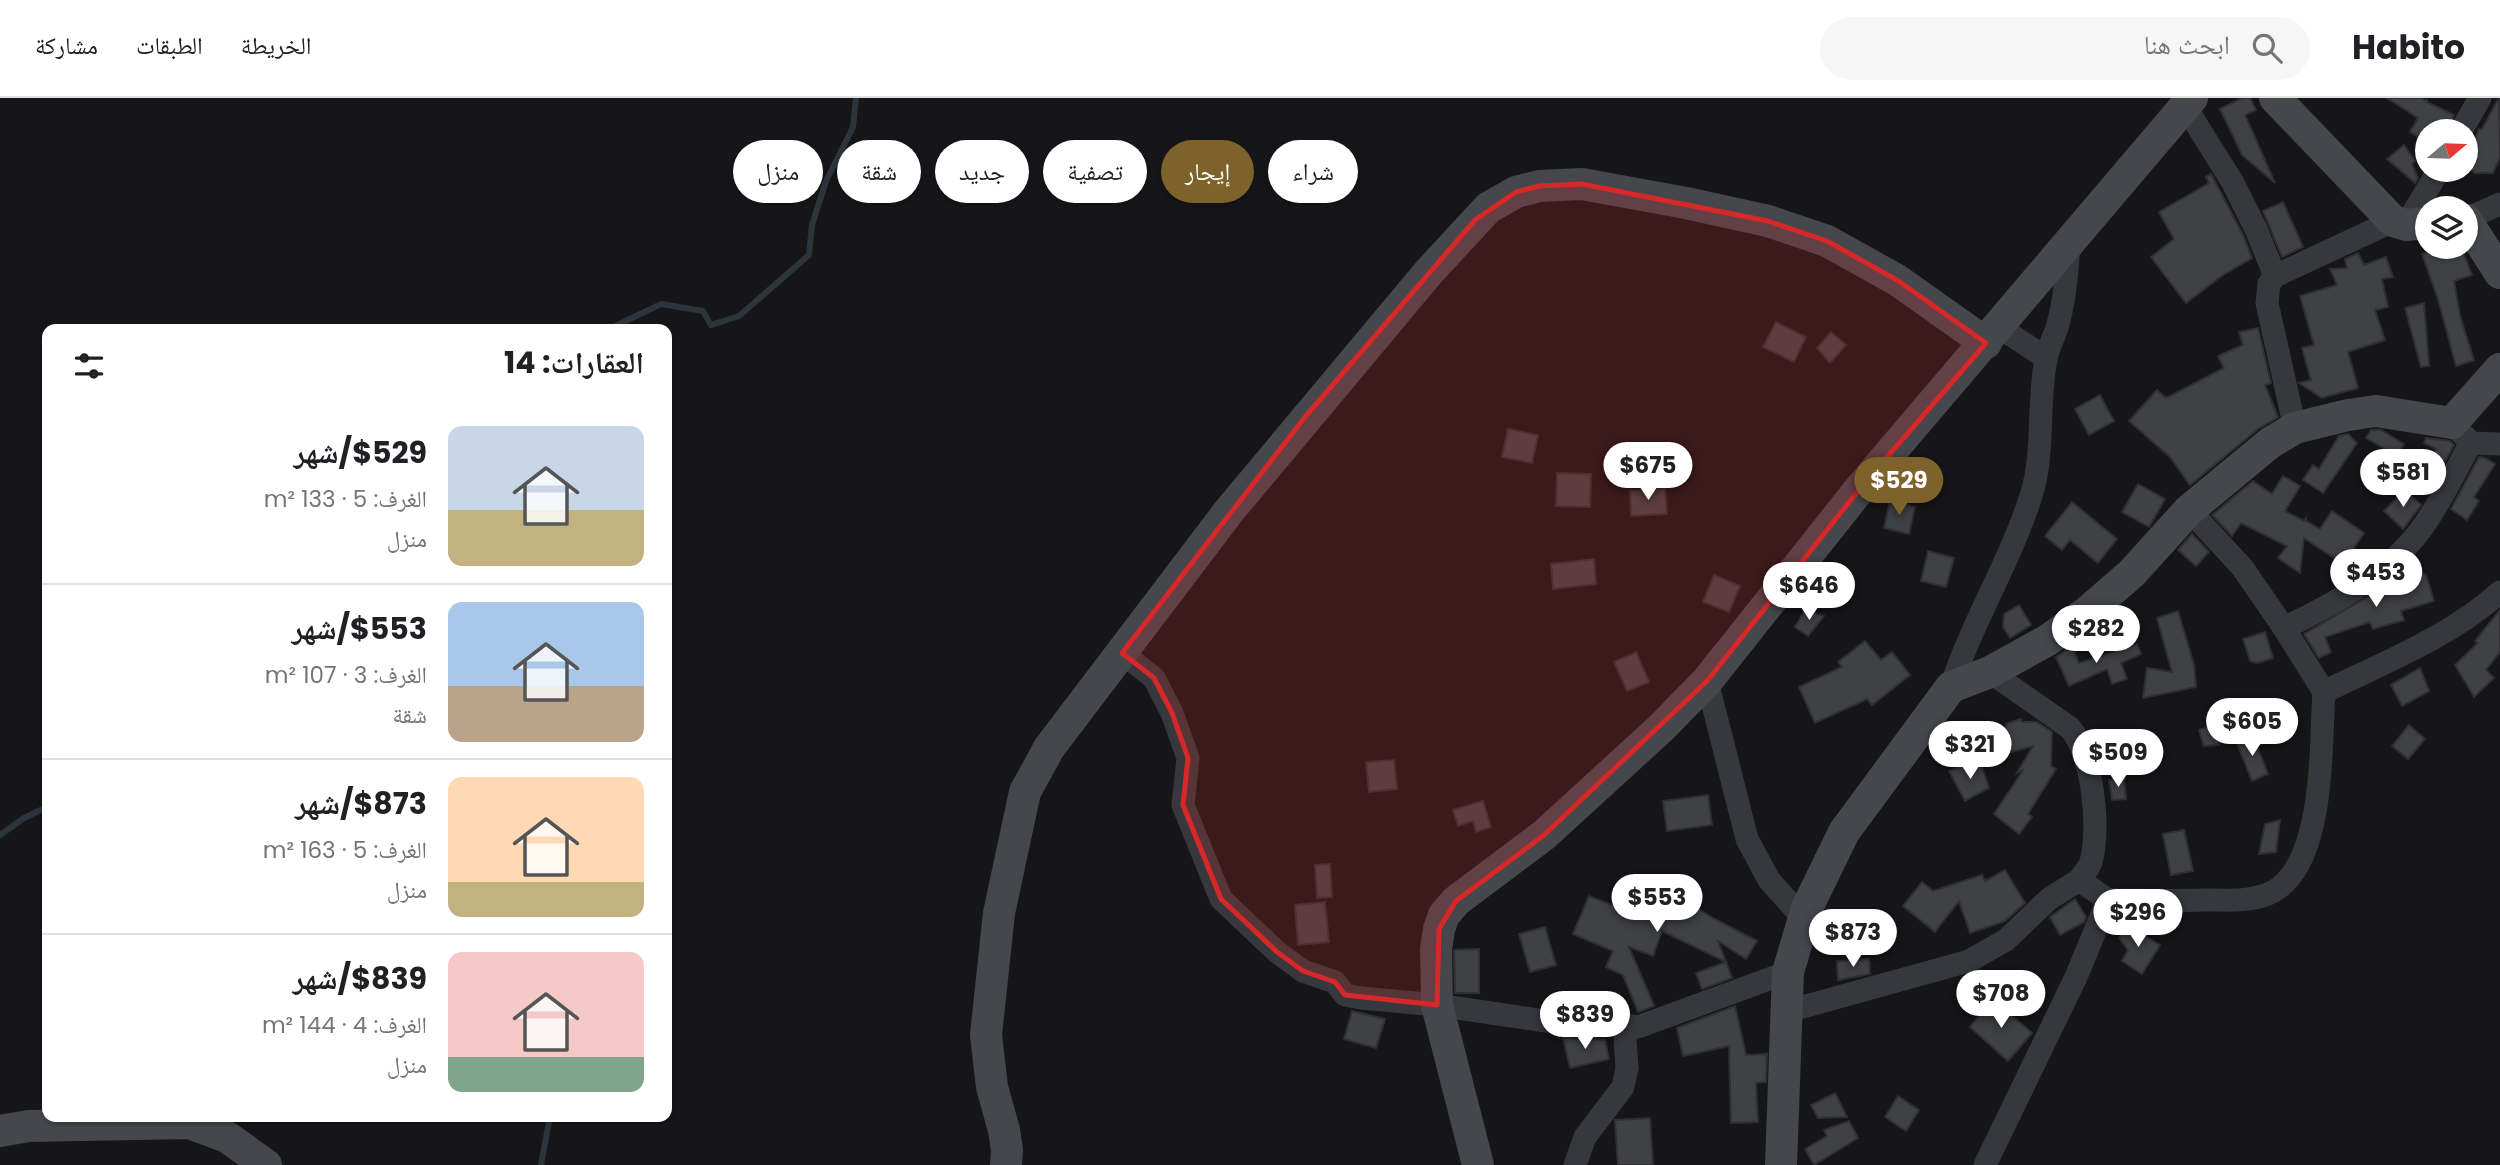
<!DOCTYPE html>
<html lang="ar">
<meta charset="utf-8">
<style>
:root{--surface:#fff;--page:#f6f6f6;--text:#202124;--muted:#757577;--line:#e0e0e0;--accent:#7e622b}
body{margin:0;font-family:Poppins,"Noto Naskh Arabic",sans-serif;background:var(--page);color:var(--text);direction:rtl;height:100vh;display:flex;flex-direction:column;font-size:26px;white-space:nowrap}
*{box-sizing:border-box;margin:0}
p{font-size:23px;color:var(--muted)}
.icon{flex:none;width:38px;height:38px;fill:none;stroke:currentColor;stroke-width:2;stroke-linecap:round;stroke-linejoin:round}
.map{position:relative;flex:1;overflow:hidden;direction:ltr}
.panel{position:absolute;left:42px;top:226px;width:630px;height:798px;display:flex;flex-direction:column;background:var(--surface);border-radius:14px;box-shadow:0 2px 5px #0004;direction:rtl}
.panel>*{flex:none}
.banner{position:absolute;left:693px;top:42px;width:665px;height:63px;direction:rtl;display:flex;gap:14px}
.needle{width:46px;rotate:71deg}
.buttons{position:absolute;left:2415px;top:21px;display:grid;gap:14px}
.buttons a{display:grid;place-items:center;width:63px;height:63px;border-radius:50%;background:var(--surface);box-shadow:0 2px 5px #0004;font-size:35px}
.price{position:absolute;translate:-50% -60px;padding:0 16px;border-radius:24px;background:#fff;color:#222;font-size:23px;line-height:46px;filter:drop-shadow(0 2px 4px #0008)}
.price::after{content:'';position:absolute;left:50%;top:42px;width:21px;height:16px;margin-left:-10px;background:inherit;clip-path:polygon(0 0,100% 0,50% 100%)}
.price.on{background:var(--accent);color:#fff}
ul{padding:0;list-style:none}
li{display:flex;align-items:center;gap:21px;height:175px;padding:0 28px}
li+li{border-top:2px solid var(--line)}
li span{display:grid;place-items:center;flex:none;width:196px;height:140px;border-radius:14px;color:#555}
li>.icon{margin-inline-start:auto}
span .icon{width:84px;height:84px;fill:#fffc;stroke-width:1}
li b{font-size:30px}
h2{display:flex;justify-content:space-between;align-items:center;height:84px;padding:0 28px;font-size:30px}
.pill{padding:0 24px;border-radius:32px;background:var(--surface);box-shadow:0 2px 5px #0004;font-size:24px;line-height:63px}
.pill.on{background:var(--accent);color:#fff}
header{display:flex;align-items:center;gap:42px;box-sizing:border-box;height:98px;padding:0 35px;background:var(--surface);border-bottom:2px solid var(--line)}
header strong{font-size:33px}
nav{display:flex;gap:38px;margin-inline-start:auto;font-size:24px}
.search{width:490px;height:63px;background:var(--page);display:flex;align-items:center;gap:18px;box-sizing:border-box;padding:0 24px;border-radius:38px;color:var(--muted);font-size:26px}
.map>svg:first-child{display:block}
.lines{fill:none;stroke-linecap:round;stroke-linejoin:round}
.stream{stroke:#2c353c;stroke-width:6}
.building{fill:#404145;stroke:#303034;stroke-width:2}
.street{stroke:#37383d;stroke-width:23}
.secondary{stroke:#45474d;stroke-width:32}
.marked{fill:#d62828;fill-opacity:0.2;stroke:#d62828;stroke-width:5;stroke-linejoin:round}
</style>
<header>
<strong>Habito</strong>
<div class="search"><svg class="icon" aria-label="search" viewBox="0 0 24 24"><circle cx="10" cy="10" r="6"/><path d="M15 15l6 6"/></svg>ابحث هنا</div>
<nav><a>الخريطة</a><a>الطبقات</a><a>مشاركة</a></nav>
</header>
<div class="map">
<svg width="2500" height="1067" viewBox="0 0 2500 1067">
<rect width="100%" height="100%" fill="#161618"/>
<g class="lines">
<g class="stream">
<polyline points="609,231 661,206 703,213 711,227 739,218 809,157 812,127 826,83 853,29 856,0"/>
<polyline points="0,737 24,720 47,709"/>
<polyline points="541,1067 550,1018"/>
</g>
</g>
<g class="building">
<polygon points="2242,0 2250,0 2256,12 2245,17 2275,85 2242,57 2220,11"/>
<polygon points="2387,0 2421,0 2426,3 2427,1 2427,4 2454,17 2446,33 2427,33 2427,43 2410,34 2418,20"/>
<polygon points="2499,0 2500,59 2493,75 2475,75 2466,68 2466,62 2479,31 2482,31"/>
<polygon points="2404,47 2415,63 2412,66 2418,80 2415,85 2387,61"/>
<polygon points="2211,76 2243,137 2252,160 2223,177 2186,205 2151,159 2174,141 2159,114 2209,85 2206,79"/>
<polygon points="2283,104 2303,149 2282,159 2263,113"/>
<polygon points="2443,149 2461,149 2472,177 2454,183 2460,218 2474,262 2456,268 2438,201 2422,156"/>
<polygon points="2358,155 2364,167 2386,159 2393,179 2382,181 2388,209 2375,212 2385,242 2348,254 2358,290 2322,300 2299,285 2311,282 2302,250 2314,247 2300,198 2337,187 2330,171 2347,170 2345,161"/>
<polygon points="2424,205 2429,268 2421,269 2405,210"/>
<polygon points="1776,224 1806,239 1794,264 1763,249"/>
<polygon points="2258,230 2271,285 2265,287 2278,319 2258,331 2190,387 2170,359 2129,323 2157,292 2166,300 2224,270 2218,258 2243,247 2239,234"/>
<polygon points="1831,234 1846,247 1830,265 1817,250"/>
<polygon points="2100,297 2114,323 2089,337 2075,311"/>
<polygon points="1508,331 1538,337 1532,365 1502,359"/>
<polygon points="2371,332 2381,332 2404,346 2397,358 2366,340"/>
<polygon points="2348,336 2357,345 2323,395 2303,382 2313,367 2319,371 2339,338"/>
<polygon points="2426,340 2450,343 2454,347 2436,380 2424,374 2436,351 2424,345"/>
<polygon points="2479,359 2485,360 2495,366 2474,399 2479,403 2467,422 2451,411"/>
<polygon points="1557,375 1591,376 1590,409 1556,408"/>
<polygon points="2283,378 2300,388 2285,413 2304,423 2306,420 2306,423 2320,431 2332,413 2364,435 2343,466 2304,440 2300,475 2278,460 2287,448 2241,425 2232,438 2212,417 2253,383 2272,396"/>
<polygon points="2138,386 2165,401 2149,429 2122,414"/>
<polygon points="1665,390 1667,416 1631,418 1630,393"/>
<polygon points="2405,392 2421,407 2403,431 2384,413"/>
<polygon points="1890,403 1915,409 1909,436 1884,430"/>
<polygon points="2072,404 2117,441 2098,465 2070,442 2062,452 2045,438"/>
<polygon points="2192,436 2209,454 2196,468 2178,452"/>
<polygon points="1928,453 1954,460 1946,489 1921,483"/>
<polygon points="1594,461 1596,486 1553,491 1551,466"/>
<polygon points="2409,466 2426,477 2434,503 2401,513 2404,522 2373,531 2370,524 2325,539 2331,554 2319,560 2304,536 2374,495 2401,487 2397,476"/>
<polygon points="1714,477 1740,488 1729,514 1703,504"/>
<polygon points="2019,507 2031,527 2010,540 2003,529 2004,516"/>
<polygon points="1805,512 1824,518 1808,538 1795,529"/>
<polygon points="2500,512 2500,554 2486,572 2494,580 2474,599 2455,567 2478,545 2475,543"/>
<polygon points="2178,513 2194,567 2196,589 2143,600 2147,570 2172,574 2157,520"/>
<polygon points="2265,534 2273,560 2257,565 2250,563 2243,541"/>
<polygon points="1865,543 1881,562 1892,554 1910,577 1872,607 1867,601 1815,625 1799,589 1842,569 1838,564"/>
<polygon points="2137,546 2141,556 2121,565 2127,581 2112,586 2107,571 2069,588 2056,559 2072,548 2079,565"/>
<polygon points="1636,554 1649,584 1627,593 1614,564"/>
<polygon points="2420,570 2429,593 2402,608 2391,587"/>
<polygon points="2021,621 2022,624 2037,624 2052,634 2051,668 2056,671 2028,716 2032,719 2019,736 1994,716 2024,671 2017,675 2033,648 1997,658 2006,626"/>
<polygon points="2218,624 2219,647 2204,648 2199,632"/>
<polygon points="2409,627 2425,641 2408,661 2392,648"/>
<polygon points="2253,638 2268,676 2252,683 2237,645"/>
<polygon points="1394,662 1397,691 1369,694 1366,664"/>
<polygon points="1964,666 1969,674 1981,666 1989,690 1965,703 1949,673"/>
<polygon points="2124,680 2126,701 2112,702 2109,682"/>
<polygon points="1708,697 1712,727 1667,733 1663,703"/>
<polygon points="1483,703 1491,729 1476,734 1473,723 1458,728 1453,712"/>
<polygon points="2280,722 2276,754 2259,756 2265,726"/>
<polygon points="2184,732 2193,773 2171,777 2163,736"/>
<polygon points="1330,766 1332,799 1317,800 1315,767"/>
<polygon points="2005,772 2025,805 2005,823 1970,835 1959,803 1935,834 1903,808 1922,784 1933,793 1982,777 1985,783"/>
<polygon points="1644,781 1675,789 1674,794 1711,819 1757,843 1746,861 1718,843 1732,880 1702,891 1696,875 1726,864 1662,833 1653,858 1629,849 1654,908 1638,914 1623,877 1606,869 1613,853 1573,836 1589,798 1627,813"/>
<polygon points="2075,801 2086,819 2084,824 2060,837 2050,819"/>
<polygon points="1325,804 1329,844 1298,847 1295,807"/>
<polygon points="2127,827 2160,847 2142,876 2122,863 2128,852 2119,840"/>
<polygon points="1545,829 1556,867 1530,874 1519,836"/>
<polygon points="1479,851 1479,895 1455,895 1454,852"/>
<polygon points="1869,861 1870,876 1838,882 1837,863"/>
<polygon points="1993,901 2032,935 2008,963 1970,929"/>
<polygon points="1735,908 1746,957 1767,956 1766,984 1756,985 1758,1024 1731,1025 1729,948 1683,958 1677,930"/>
<polygon points="1352,913 1385,921 1376,950 1344,941"/>
<polygon points="1563,940 1605,942 1609,961 1570,970"/>
<polygon points="1835,995 1847,1019 1818,1020 1811,1007"/>
<polygon points="1898,998 1919,1012 1906,1033 1885,1019"/>
<polygon points="1650,1020 1653,1067 1618,1067 1615,1022"/>
<polygon points="1849,1023 1858,1040 1814,1067 1805,1051 1827,1038 1824,1032"/>
</g>
<g class="lines">
<g class="street">
<polyline points="2185,8 2233,85 2256,131 2275,178 2269,186 2267,205 2295,330"/>
<polyline points="2461,33 2480,0"/>
<polyline points="2466,121 2500,106"/>
<polyline points="2406,127 2439,72"/>
<polyline points="2275,178 2393,123"/>
<polyline points="1999,229 2046,260"/>
<polyline points="2471,345 2500,346"/>
<polyline points="2189,412 2242,469 2284,530 2324,594"/>
<path d="M 2284,530 C 2335,506 2388,476 2422,430 C 2441,404 2455,373 2471,345 L 2452,325"/>
<path d="M 1122,555 L 1154,580 L 1172,615 L 1188,660 L 1183,707 L 1221,801 L 1277,854 L 1303,873 L 1335,884 L 1345,897 L 1361,900 L 1437,907 L 1580,928 C 1600,929 1619,925 1638,929 L 1788,874"/>
<path d="M 1990,574 L 2070,630 C 2093,657 2100,730 2091,764 C 2089,770 2083,776 2079,782 L 2108,802"/>
<polyline points="1707,583 1747,741 1769,782 1804,821"/>
<path d="M 1951,589 C 1972,524 2010,464 2031,398 C 2045,354 2037,306 2046,261 C 2048,249 2055,238 2058,226 C 2065,201 2067,174 2069,147"/>
<polyline points="1788,913 1969,863 2006,842 2049,801 2079,782"/>
<polyline points="1575,1067 1585,1039 1623,989 1627,970 1624,926"/>
<path d="M 1985,1067 L 2076,879 L 2108,802 C 2141,802 2173,803 2205,802 C 2226,802 2248,804 2268,796 C 2326,772 2320,648 2324,594 C 2383,565 2450,539 2500,494"/>
</g>
<g class="secondary">
<polyline points="2275,0 2393,123 2406,127 2427,125"/>
<polyline points="2466,122 2500,175"/>
<polyline points="0,1033 29,1028 189,1025 227,1039 266,1067"/>
<polyline points="1006,1067 1007,1052 1004,1032 992,989 986,937 999,815 1025,694 1049,650 1229,413 1428,175 1488,110 1516,94 1539,88 1582,86 1686,105 1768,123 1827,143 1897,182 1986,245"/>
<polyline points="1478,1067 1437,907 1436,851 1439,831 1444,817 1456,803 1544,737 1661,630 1707,583 1862,388 2192,0"/>
<polyline points="1781,1067 1788,874 1807,810 1844,734 1951,589 1990,574 2048,542 2087,514 2132,475 2189,412 2270,345 2295,330 2348,317 2376,313 2452,325 2500,271"/>
</g>
</g>
<path class="marked" d="M 1582,86 L 1768,123 L 1827,143 L 1897,182 L 1986,245 L 1862,388 L 1707,583 L 1544,737 L 1456,803 L 1439,831 L 1437,907 L 1345,897 L 1335,884 L 1303,873 L 1277,854 L 1221,801 L 1183,707 L 1188,660 L 1172,615 L 1154,580 L 1122,555 L 1305,319 L 1475,122 L 1516,94 L 1539,88 Z"/>
</svg>
<div class="buttons">
<a><svg class="needle" viewBox="-14 -14 28 28"><path d="M0-13l5 13h-10z" fill="#e53935"/><path d="M0 13l5-13h-10z" fill="#757577"/></svg></a>
<a><svg class="icon" aria-label="layers" viewBox="0 0 24 24"><path d="M12 4l9 5-9 5-9-5zM3 14l9 5 9-5"/></svg></a>
</div>
<b class="price" style="left:1648px;top:404px">$675</b>
<b class="price" style="left:2403px;top:411px">$581</b>
<b class="price on" style="left:1899px;top:419px">$529</b>
<b class="price" style="left:2376px;top:511px">$453</b>
<b class="price" style="left:1809px;top:524px">$646</b>
<b class="price" style="left:2096px;top:567px">$282</b>
<b class="price" style="left:2252px;top:660px">$605</b>
<b class="price" style="left:1970px;top:683px">$321</b>
<b class="price" style="left:2118px;top:691px">$509</b>
<b class="price" style="left:1657px;top:836px">$553</b>
<b class="price" style="left:2138px;top:851px">$296</b>
<b class="price" style="left:1853px;top:871px">$873</b>
<b class="price" style="left:2001px;top:932px">$708</b>
<b class="price" style="left:1585px;top:953px">$839</b>
<div class="banner">
<a class="pill">شراء</a>
<a class="pill on">إيجار</a>
<a class="pill">تصفية</a>
<a class="pill">جديد</a>
<a class="pill">شقة</a>
<a class="pill">منزل</a>
</div>
<section class="panel">
<h2>العقارات: 14<svg class="icon" aria-label="filters" viewBox="0 0 24 24"><path d="M4 7h16M4 17h16"/><circle cx="9" cy="7" r="2"/><circle cx="15" cy="17" r="2"/></svg></h2>
<ul>
<li><span style="background:linear-gradient(#c9d6e8 60%,#c2b280 0)"><svg class="icon" aria-label="home" viewBox="0 0 24 24"><path d="M3 11l9-7 9 7M6 9v11h12V9"/></svg></span><div><b>$529/شهر</b><p>الغرف: 5 · 133 m²</p><p>منزل</p></div></li>
<li><span style="background:linear-gradient(#a9c7e8 60%,#b9a48a 0)"><svg class="icon" aria-label="home" viewBox="0 0 24 24"><path d="M3 11l9-7 9 7M6 9v11h12V9"/></svg></span><div><b>$553/شهر</b><p>الغرف: 3 · 107 m²</p><p>شقة</p></div></li>
<li><span style="background:linear-gradient(#ffd9b3 75%,#c2b280 0)"><svg class="icon" aria-label="home" viewBox="0 0 24 24"><path d="M3 11l9-7 9 7M6 9v11h12V9"/></svg></span><div><b>$873/شهر</b><p>الغرف: 5 · 163 m²</p><p>منزل</p></div></li>
<li><span style="background:linear-gradient(#f6c9c9 75%,#7fa58c 0)"><svg class="icon" aria-label="home" viewBox="0 0 24 24"><path d="M3 11l9-7 9 7M6 9v11h12V9"/></svg></span><div><b>$839/شهر</b><p>الغرف: 4 · 144 m²</p><p>منزل</p></div></li>
</ul>
</section>
</div>
